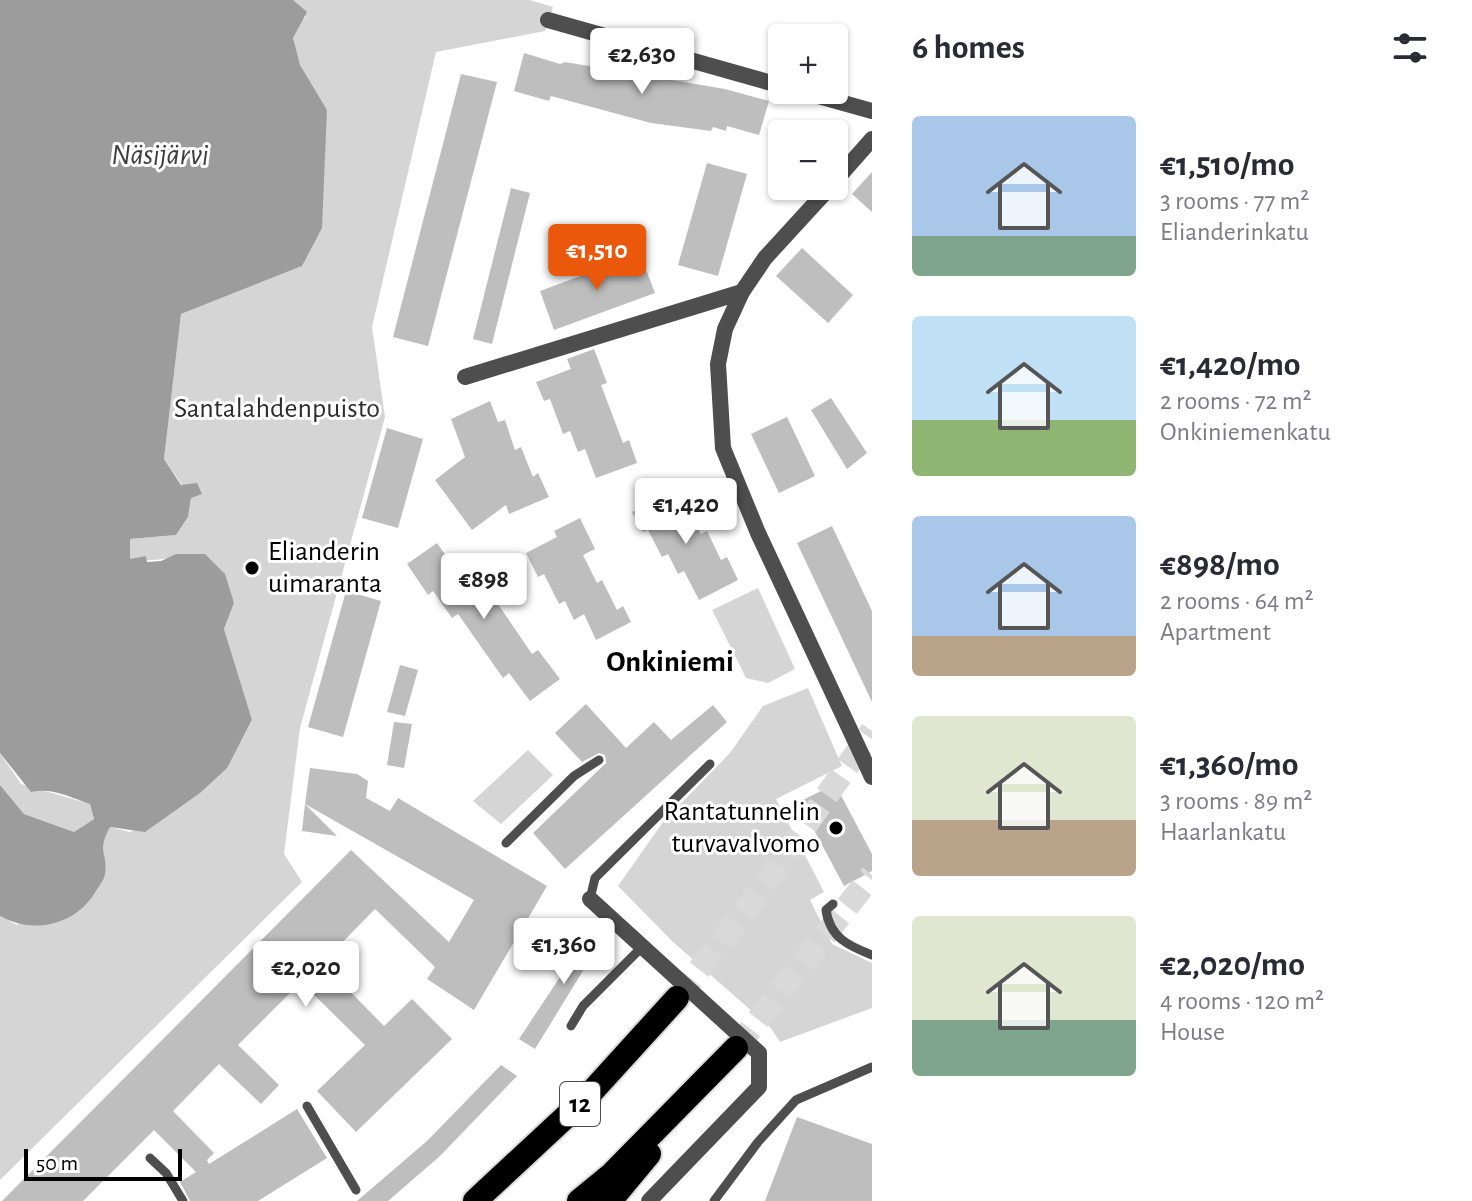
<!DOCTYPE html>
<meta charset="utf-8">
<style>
:root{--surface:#fff;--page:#f2f2f3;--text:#2b2b33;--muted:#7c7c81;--accent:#ea580c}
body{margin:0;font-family:"Alegreya Sans",sans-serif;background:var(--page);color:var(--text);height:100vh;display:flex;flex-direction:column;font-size:30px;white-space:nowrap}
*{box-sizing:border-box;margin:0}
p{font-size:26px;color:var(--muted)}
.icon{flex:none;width:44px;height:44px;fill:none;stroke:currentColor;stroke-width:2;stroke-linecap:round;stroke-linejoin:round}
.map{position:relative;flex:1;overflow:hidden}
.side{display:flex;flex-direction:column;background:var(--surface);width:600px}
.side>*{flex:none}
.fabs{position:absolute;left:768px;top:24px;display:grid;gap:16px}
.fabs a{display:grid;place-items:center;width:80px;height:80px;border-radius:8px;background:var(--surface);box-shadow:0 2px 6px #0004;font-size:40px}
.scale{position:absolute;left:24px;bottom:20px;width:158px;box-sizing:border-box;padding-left:8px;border:4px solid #000;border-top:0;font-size:22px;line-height:28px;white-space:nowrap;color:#000;-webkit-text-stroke:6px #fff;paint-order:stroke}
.price{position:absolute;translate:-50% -68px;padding:0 18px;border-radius:8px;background:#fff;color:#222;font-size:26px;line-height:52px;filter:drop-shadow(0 2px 4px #0008)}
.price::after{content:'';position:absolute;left:50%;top:48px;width:24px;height:18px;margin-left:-12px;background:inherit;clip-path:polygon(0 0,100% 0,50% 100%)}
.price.on{background:var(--accent);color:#fff}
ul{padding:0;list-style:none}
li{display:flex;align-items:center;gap:24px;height:200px;padding:0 40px}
li span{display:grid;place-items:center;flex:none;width:224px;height:160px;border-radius:8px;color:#555}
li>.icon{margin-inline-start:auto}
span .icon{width:96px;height:96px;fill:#fffc;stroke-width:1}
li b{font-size:34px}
h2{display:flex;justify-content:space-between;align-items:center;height:96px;padding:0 40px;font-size:34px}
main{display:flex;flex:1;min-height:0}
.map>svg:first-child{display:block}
.green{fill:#d5d5d5}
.water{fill:#9c9c9c}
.building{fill:#bebebe}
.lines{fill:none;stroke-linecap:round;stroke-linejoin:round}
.highway-tunnel{stroke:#d9d9d9;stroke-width:24;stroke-dasharray:24 12;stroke-linecap:butt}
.highway-casing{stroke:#dbdbdb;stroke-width:28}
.lane{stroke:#4e4e4e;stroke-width:9}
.street{stroke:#4e4e4e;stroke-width:16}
.highway{stroke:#000;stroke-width:24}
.poi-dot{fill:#000;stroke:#fff;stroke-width:3}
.labels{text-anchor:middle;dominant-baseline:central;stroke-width:6;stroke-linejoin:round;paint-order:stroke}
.shield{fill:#fff;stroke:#4c4c4c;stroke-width:2}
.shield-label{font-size:26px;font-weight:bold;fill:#000}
.park-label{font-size:28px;fill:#2c2c2c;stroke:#fff}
.poi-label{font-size:28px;fill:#000;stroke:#fff;text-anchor:start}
.water-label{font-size:30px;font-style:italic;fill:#3d3d3d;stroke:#fff}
.neighbourhood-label{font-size:30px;font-weight:bold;fill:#000;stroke:#fff}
</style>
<main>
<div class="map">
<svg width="872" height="1201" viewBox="0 0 872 1201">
<rect width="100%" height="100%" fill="#fff"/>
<g class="green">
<path d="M 293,0 L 530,0 L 553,7 L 545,31 L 436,52 L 372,327 L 385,417 L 300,728 L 284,854 L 302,882 L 0,1180 L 0,916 L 17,925 L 103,855 L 101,844 L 110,827 L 130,832 C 195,803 219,785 252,721 L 224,629 L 234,603 L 204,554 C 177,554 156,564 130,559 L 130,539 L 176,535 L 188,517 L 191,498 L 164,459 L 181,314 L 302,266 L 327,110 C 314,89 273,37 306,17 Z"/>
<polygon points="758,588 795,669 768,683 746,678 712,610"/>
<polygon points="808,688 842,766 776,799 824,892 810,900 832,944 872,963 872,1008 780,1042 770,1027 673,942 618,886 663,822 730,753 763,706"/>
<polygon points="528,750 553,775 501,824 473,801"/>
<polygon points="0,753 21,784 90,804 94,819 74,832 24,814 0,785"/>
</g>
<path class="water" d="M 0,0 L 293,0 L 307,12 L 293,38 L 300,65 L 327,110 L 322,228 L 302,266 L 181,314 L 164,459 L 181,485 L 197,483 L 202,494 L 191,498 L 188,517 L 176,535 L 130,539 L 130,559 L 146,556 L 147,562 L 161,561 L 176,554 L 205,554 L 225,574 L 234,603 L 224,629 L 252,720 L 227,768 L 200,793 L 145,832 L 110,827 C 96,853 108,851 105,874 C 104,880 99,886 96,891 C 76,925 34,935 0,916 L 0,785 L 24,814 L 74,832 L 94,819 L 90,804 C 70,797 51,787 31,792 L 0,753 Z"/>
<g class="building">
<polygon points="524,53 560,64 565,62 725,89 769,101 759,135 727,126 726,131 713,127 711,131 651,123 551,96 549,101 514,91"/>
<polygon points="461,74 497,82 428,346 393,337"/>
<polygon points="707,163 747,174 718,276 678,265"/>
<polygon points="872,172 872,212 852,194"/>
<polygon points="511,188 530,193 492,344 473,339"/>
<polygon points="802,248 853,295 828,323 776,276"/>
<polygon points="640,254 655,293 554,330 540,291"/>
<polygon points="594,349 607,383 601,385 623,443 629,440 637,463 596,478 585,449 578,452 570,431 563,434 550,399 544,401 536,382 571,369 567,359"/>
<polygon points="831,398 867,453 847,469 811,410"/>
<polygon points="490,401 498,422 505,420 515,450 521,447 533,477 538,473 549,497 509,514 506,505 472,530 435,480 465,457 451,419"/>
<polygon points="787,417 815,476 779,493 751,434"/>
<polygon points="387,428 423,439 398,528 362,518"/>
<polygon points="671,492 683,515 689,512 701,534 707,531 721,560 727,557 738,580 699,600 684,571 678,574 668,554 662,557 648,530 643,532 632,512"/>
<polygon points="580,518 595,549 583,555 597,583 602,580 617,610 623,606 631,622 596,640 584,614 574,620 565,601 559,604 544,574 538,577 526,553 557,537 554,531"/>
<polygon points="832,526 872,611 872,702 797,543"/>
<polygon points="437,543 456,570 462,566 481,592 487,588 532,654 538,650 560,679 530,701 509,673 503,678 458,614 452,618 433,591 428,595 407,564"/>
<polygon points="346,591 381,601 343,737 308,727"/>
<polygon points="400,665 418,670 405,716 387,712"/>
<polygon points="586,704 626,748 654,722 671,740 713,705 727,722 565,869 533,833 606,763 605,755 599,753 582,762 555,733"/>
<polygon points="394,722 412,724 404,768 387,765"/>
<polygon points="310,768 357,774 368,781 366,798 390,811 398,798 547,886 474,1010 427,979 435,967 375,909 322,963 384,1026 412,999 452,1039 356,1132 317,1091 365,1045 301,982 238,1045 279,1085 261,1104 219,1064 173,1111 214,1153 207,1160 209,1164 297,1109 327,1158 258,1201 190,1201 180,1182 196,1172 154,1130 83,1201 2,1201 351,850 449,942 474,900 305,804"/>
<polygon points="835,784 872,854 872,871 844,886 799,802"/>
<polygon points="305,804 337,836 302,831"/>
<polygon points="592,921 608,930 535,1049 519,1039 572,959"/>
<polygon points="501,1065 517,1076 440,1156 388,1201 357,1201 427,1141"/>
<polygon points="797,1117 872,1144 872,1201 765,1201"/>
</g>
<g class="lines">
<g class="highway-tunnel">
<polyline points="677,998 755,898 872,731"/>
<polyline points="736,1048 872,875"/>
</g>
<defs>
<g id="highway">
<polyline points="475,1201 587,1097 677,998"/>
<polyline points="579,1201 612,1174 736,1048"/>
<polyline points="610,1201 649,1154"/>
</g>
</defs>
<use href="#highway" class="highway-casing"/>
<g class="lane">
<polyline points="506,843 574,776 599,760"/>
<polyline points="590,899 595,878 710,764"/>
<path d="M 833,904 L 826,910 C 830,938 849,946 872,955"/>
<polyline points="571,1026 583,1006 641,948"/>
<polyline points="307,1106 356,1190"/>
<polyline points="150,1158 166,1173 183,1201"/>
<polyline points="714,1201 758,1142 796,1100 872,1067"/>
</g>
<g class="street">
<polyline points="548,20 782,86"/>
<polyline points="797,90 872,111"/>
<polyline points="834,182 872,139"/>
<polyline points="831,186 765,258 742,292 725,329 718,364 723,448 758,533 872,777"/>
<polyline points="465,377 742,292"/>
<polyline points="590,899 759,1053 759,1087 649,1201"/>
</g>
<use href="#highway" class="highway"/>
</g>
<g class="poi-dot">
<circle cx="252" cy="568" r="8"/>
<circle cx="836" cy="828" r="8"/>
</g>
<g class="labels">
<rect class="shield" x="560" y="1082" width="40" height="44" rx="6"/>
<g class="shield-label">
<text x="580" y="1104">12</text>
</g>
<g class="park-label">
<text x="277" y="409">Santalahdenpuisto</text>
</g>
<g class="poi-label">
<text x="268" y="552">Elianderin<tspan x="268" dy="32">uimaranta</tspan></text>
<text x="820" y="812" text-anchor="end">Rantatunnelin<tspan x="820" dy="32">turvavalvomo</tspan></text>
</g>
<g class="water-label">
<text x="160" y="155">Näsijärvi</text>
</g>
<g class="neighbourhood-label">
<text x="670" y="662">Onkiniemi</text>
</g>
</g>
</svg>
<div class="fabs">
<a>+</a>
<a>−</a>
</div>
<div class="scale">50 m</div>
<b class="price" style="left:642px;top:96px">€2,630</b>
<b class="price on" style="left:597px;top:292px">€1,510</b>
<b class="price" style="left:686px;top:546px">€1,420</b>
<b class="price" style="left:484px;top:621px">€898</b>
<b class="price" style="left:564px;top:986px">€1,360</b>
<b class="price" style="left:306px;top:1009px">€2,020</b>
</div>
<section class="side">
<h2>6 homes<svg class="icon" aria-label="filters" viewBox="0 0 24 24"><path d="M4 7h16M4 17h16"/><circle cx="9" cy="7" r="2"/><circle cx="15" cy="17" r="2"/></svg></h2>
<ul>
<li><span style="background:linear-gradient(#a9c7e8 75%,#7fa58c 0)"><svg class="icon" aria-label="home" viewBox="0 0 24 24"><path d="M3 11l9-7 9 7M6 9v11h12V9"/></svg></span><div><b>€1,510/mo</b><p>3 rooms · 77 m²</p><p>Elianderinkatu</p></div></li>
<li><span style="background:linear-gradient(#bfe0f5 65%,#8fb573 0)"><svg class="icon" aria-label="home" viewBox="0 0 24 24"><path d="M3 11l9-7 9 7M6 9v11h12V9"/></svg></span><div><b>€1,420/mo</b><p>2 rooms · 72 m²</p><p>Onkiniemenkatu</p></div></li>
<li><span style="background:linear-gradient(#a9c7e8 75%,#b9a48a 0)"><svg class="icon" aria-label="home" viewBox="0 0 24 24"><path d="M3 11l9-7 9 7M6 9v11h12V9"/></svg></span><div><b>€898/mo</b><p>2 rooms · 64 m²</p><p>Apartment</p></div></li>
<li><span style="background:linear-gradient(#dfe7d0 65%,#b9a48a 0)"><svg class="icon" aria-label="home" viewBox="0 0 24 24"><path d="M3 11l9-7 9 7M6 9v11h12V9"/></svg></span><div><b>€1,360/mo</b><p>3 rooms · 89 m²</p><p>Haarlankatu</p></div></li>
<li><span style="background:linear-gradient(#dfe7d0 65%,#7fa58c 0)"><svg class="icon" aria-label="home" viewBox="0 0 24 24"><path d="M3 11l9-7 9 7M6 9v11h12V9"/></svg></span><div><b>€2,020/mo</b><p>4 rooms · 120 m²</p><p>House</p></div></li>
</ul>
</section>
</main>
